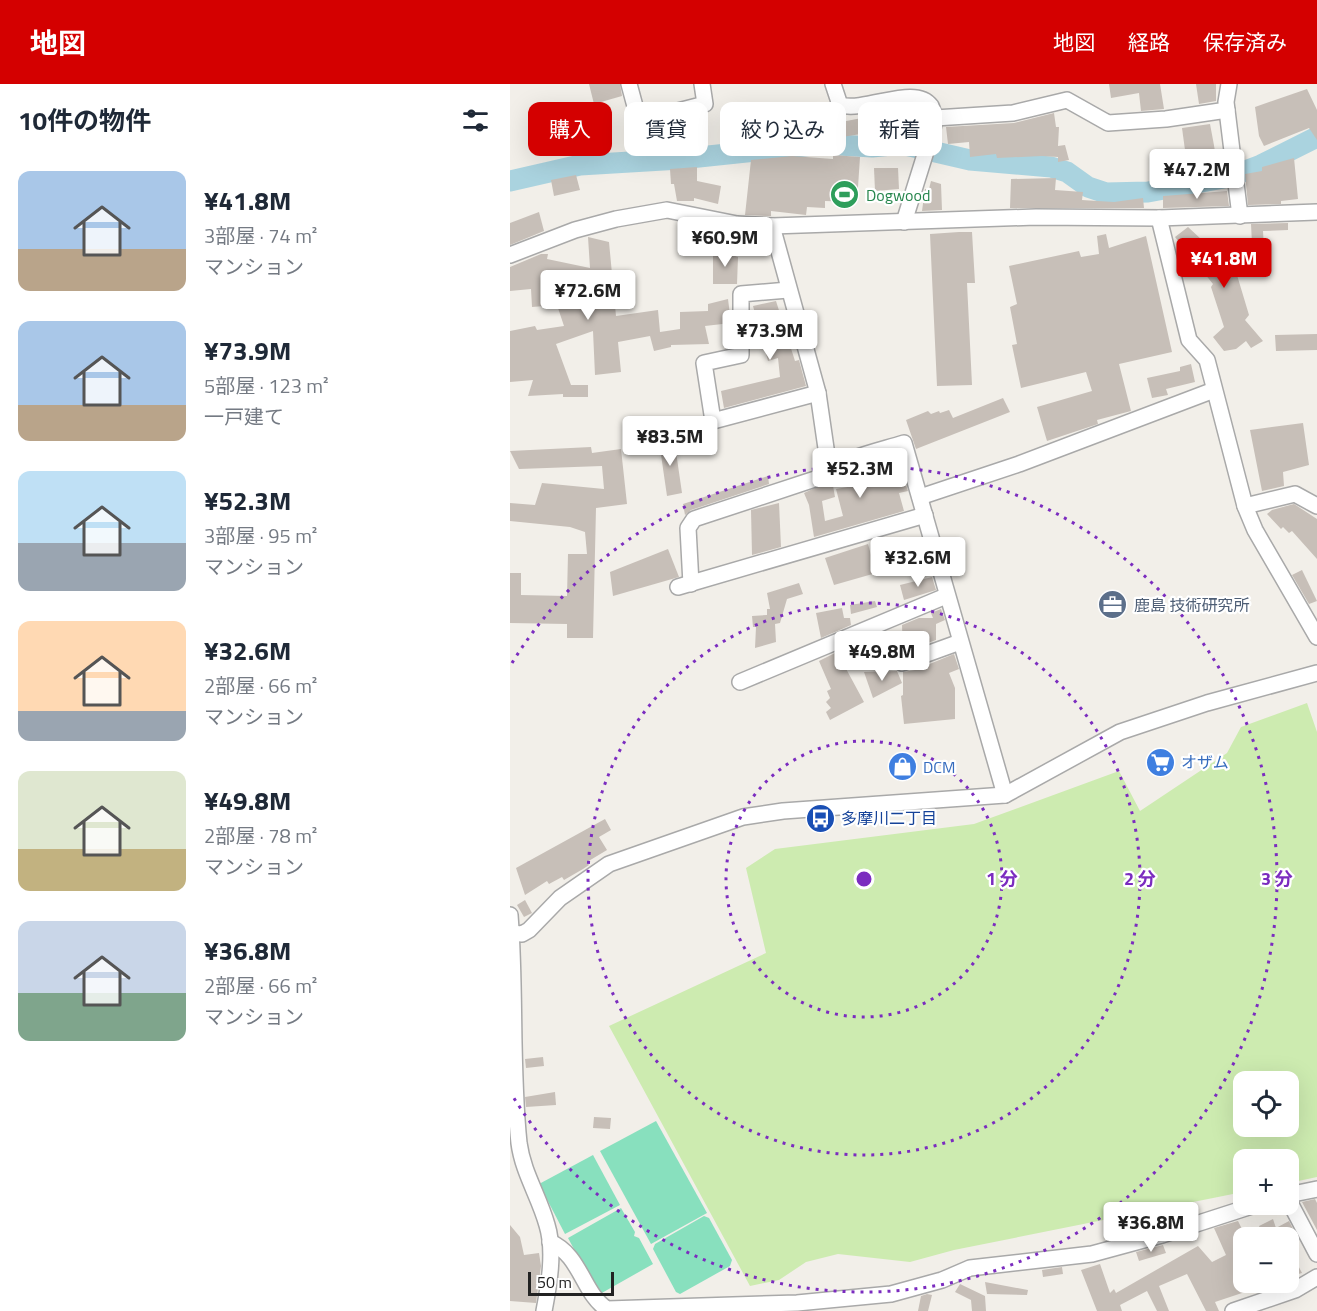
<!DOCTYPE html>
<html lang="ja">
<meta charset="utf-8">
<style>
:root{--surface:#fff;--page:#f6f6f7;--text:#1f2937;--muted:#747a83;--accent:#d40000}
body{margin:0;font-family:"Titillium Web","Noto Sans JP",sans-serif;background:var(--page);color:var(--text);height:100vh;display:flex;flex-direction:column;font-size:22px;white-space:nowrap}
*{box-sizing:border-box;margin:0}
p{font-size:20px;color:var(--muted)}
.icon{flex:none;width:33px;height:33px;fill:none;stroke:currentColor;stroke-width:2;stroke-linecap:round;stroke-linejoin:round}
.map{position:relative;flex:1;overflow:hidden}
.side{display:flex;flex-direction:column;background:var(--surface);width:510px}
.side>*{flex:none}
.top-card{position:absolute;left:18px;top:18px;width:570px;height:54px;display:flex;gap:12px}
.buttons{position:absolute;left:723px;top:987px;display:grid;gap:12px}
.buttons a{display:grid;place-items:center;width:66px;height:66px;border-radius:12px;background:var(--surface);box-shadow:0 6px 24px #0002;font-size:30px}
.scale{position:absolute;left:18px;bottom:15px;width:86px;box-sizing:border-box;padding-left:6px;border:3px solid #222;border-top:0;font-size:16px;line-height:21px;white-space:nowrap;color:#222;-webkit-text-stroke:4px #fff;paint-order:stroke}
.price{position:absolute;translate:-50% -51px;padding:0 14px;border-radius:6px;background:#fff;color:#222;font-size:20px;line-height:39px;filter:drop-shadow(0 2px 3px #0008)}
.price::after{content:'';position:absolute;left:50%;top:36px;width:18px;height:14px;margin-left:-9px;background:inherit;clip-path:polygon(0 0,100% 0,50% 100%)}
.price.active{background:var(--accent);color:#fff}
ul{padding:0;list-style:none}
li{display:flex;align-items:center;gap:18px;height:150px;padding:0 18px}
li span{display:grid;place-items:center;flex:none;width:168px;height:120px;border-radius:12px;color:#555}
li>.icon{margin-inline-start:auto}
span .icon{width:72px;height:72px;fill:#fffc;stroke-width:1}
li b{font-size:26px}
h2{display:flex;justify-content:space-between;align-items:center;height:72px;padding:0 18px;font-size:26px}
.chip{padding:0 21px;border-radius:12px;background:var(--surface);box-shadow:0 6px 24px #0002;font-size:21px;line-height:54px}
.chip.active{background:var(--accent);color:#fff}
header{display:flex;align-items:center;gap:36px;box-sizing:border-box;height:84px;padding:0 30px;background:var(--accent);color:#fff}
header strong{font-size:28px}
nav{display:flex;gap:33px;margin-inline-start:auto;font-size:21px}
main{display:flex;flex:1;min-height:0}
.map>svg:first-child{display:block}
.grass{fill:#cdebb0;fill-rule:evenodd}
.pitch{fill:#88e0be}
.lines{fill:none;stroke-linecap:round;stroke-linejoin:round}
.river{stroke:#aad3df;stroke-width:21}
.building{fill:#c7bfb8}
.minor-casing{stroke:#a9a9a9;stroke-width:18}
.minor{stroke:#fff;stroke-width:15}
.ring{fill:none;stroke:#7b2cbf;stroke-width:3;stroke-dasharray:3 6}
.labels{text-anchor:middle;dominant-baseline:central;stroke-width:4.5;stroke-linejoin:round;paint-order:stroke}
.leisure-label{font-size:16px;fill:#27864d;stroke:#fff;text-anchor:start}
.service-label{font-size:16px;fill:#4e5e75;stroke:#fff;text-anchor:start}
.shop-label{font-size:16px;fill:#366cbe;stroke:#fff;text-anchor:start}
.transit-label{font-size:16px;fill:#164399;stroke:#fff;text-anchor:start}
.centre{fill:#7b2cbf;stroke:#fff;stroke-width:3}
.ring-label{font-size:18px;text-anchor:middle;font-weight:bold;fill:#7b2cbf;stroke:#fff;stroke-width:4.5;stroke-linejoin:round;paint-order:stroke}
</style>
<header>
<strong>地図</strong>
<nav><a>地図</a><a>経路</a><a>保存済み</a></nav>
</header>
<main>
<section class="side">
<h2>10件の物件<svg class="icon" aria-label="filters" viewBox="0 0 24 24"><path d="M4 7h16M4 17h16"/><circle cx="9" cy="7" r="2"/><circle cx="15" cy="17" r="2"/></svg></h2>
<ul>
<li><span style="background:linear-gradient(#a9c7e8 65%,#b9a48a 0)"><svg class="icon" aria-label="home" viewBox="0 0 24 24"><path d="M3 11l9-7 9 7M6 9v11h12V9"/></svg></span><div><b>¥41.8M</b><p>3部屋 · 74 m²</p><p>マンション</p></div></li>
<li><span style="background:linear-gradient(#a9c7e8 70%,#b9a48a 0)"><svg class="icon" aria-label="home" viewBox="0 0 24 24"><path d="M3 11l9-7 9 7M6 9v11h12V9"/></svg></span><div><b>¥73.9M</b><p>5部屋 · 123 m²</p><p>一戸建て</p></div></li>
<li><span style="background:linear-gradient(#bfe0f5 60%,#9aa5b1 0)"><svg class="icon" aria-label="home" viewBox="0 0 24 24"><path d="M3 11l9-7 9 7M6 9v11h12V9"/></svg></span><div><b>¥52.3M</b><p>3部屋 · 95 m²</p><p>マンション</p></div></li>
<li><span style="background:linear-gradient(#ffd9b3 75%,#9aa5b1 0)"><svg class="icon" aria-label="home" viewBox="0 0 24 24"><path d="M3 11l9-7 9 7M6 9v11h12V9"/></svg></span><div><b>¥32.6M</b><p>2部屋 · 66 m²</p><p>マンション</p></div></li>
<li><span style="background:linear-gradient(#dfe7d0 65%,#c2b280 0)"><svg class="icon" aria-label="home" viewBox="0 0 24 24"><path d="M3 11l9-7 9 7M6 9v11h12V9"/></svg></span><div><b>¥49.8M</b><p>2部屋 · 78 m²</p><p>マンション</p></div></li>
<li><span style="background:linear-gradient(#c9d6e8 60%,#7fa58c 0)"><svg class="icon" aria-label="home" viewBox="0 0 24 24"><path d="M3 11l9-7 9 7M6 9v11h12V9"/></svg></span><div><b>¥36.8M</b><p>2部屋 · 66 m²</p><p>マンション</p></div></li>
</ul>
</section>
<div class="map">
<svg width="807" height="1227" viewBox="0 0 807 1227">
<rect width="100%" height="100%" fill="#f2efe9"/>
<path class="grass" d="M 797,619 L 807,648 L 807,1093 L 779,1099 L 778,1076 L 734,1076 L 733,1108 L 444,1166 L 400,1178 L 328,1170 L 296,1178 L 269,1196 L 240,1202 L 99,942 L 256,869 L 236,784 L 265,765 L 464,740 L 609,687 L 630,727 L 717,669 L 731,643 ZM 734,998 L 778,998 L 778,1042 L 734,1042 Z"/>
<g class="pitch">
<polygon points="146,1037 197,1129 141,1160 90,1067"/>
<polygon points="83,1071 110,1121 55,1150 29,1100"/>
<polygon points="111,1124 125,1148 124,1152 129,1154 143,1180 90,1210 76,1186 75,1180 71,1178 58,1154"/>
<polygon points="194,1132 199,1134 222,1176 220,1182 170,1210 166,1208 143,1165 145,1160"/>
</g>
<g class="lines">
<polyline class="river" points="0,97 70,81 170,75 312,60 362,63 391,60 460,76 541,83 557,88 578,103 596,109 638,108 719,93 751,81 807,53"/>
</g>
<g class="building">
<polygon points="79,0 110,0 112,12 84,20"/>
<polygon points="599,0 650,0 654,25 631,27 629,9 601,14"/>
<polygon points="686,0 706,0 706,17 689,20"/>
<polygon points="797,5 807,26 807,56 799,44 754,62 749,52 745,23"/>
<polygon points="90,28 95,48 72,56 69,34"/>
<polygon points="544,29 546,43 549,43 548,62 555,61 559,76 548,78 548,73 532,72 487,74 486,70 460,73 459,58 438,60 436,43 504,39"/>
<polygon points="352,34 351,50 332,53 331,38"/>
<polygon points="700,40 708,83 678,88 672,44"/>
<polygon points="323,71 350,73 347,118 315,117 315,124 297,123 296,131 261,127 261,132 235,131 241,76 282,72 323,75"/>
<polygon points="784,74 788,115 771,117 771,120 738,121 735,90 752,87 752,83"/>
<polygon points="187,83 187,97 211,102 208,120 184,114 184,117 167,117 164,100 161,100 160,85"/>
<polygon points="364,84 388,84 389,105 365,107"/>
<polygon points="66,91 70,106 44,112 41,96"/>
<polygon points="546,94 545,106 573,108 572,116 604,118 633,114 634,124 500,124 501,95"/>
<polygon points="421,97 431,100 432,126 412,127 415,105 419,105"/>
<polygon points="717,107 719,122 653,124 653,112"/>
<polygon points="29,128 34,147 0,161 0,139"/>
<polygon points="778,139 778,146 753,147 755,180 743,180 741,140"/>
<polygon points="678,143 706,169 718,157 736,175 737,186 727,191 739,231 735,236 753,257 741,264 736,257 726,265 714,267 703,253 714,243 701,203 703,200 665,153"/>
<polygon points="449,148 462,148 465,199 457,199 462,301 427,302 420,150"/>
<polygon points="596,150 599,164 636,152 662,268 609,280 621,327 587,336 588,340 537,357 527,323 582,307 576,288 511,304 502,261 507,260 500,223 507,220 499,182 569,167 571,173 589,170 587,152"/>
<polygon points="78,153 99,158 106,232 148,226 150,248 170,245 170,228 198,227 198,220 218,215 221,239 195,242 199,260 161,261 161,263 144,267 140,252 108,258 111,288 85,291 83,247 46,260 61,301 78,301 78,313 53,313 53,310 18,312 23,296 0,298 0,247 25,242 27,246 54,242 47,221 22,223 21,205 0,207 0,183 31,170 38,170 37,175 80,184"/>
<polygon points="203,164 228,173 227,200 203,200"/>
<polygon points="266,217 285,277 289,276 296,302 214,324 211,307 270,293 268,274 258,277 243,222"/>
<polygon points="807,250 807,266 766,267 765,251"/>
<polygon points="681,280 685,298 656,305 658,311 642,314 637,294 670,287 670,283"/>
<polygon points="493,314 500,328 406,365 396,336 418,327 421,330 429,327 430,329 439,326 443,334"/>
<polygon points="793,339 799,381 773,388 774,402 752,407 740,346"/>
<polygon points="164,354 172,409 157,412 149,357"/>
<polygon points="81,363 82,369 111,365 117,420 86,424 83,554 57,554 57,540 0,539 0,489 11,489 11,511 57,512 58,470 77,470 75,448 60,443 0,437 0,419 25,421 32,399 94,405 92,382 9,385 0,367"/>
<polygon points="388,376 398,407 389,409 394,427 304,453 299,421 294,409 322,396 325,413 312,417 315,437 333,432 326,405 355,400 351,382"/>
<polygon points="258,392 259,400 181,426 175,431 173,420"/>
<polygon points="269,419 271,463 242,471 241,426"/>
<polygon points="784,420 807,435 807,475 782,447 779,449 773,443 771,445 757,430 762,426"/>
<polygon points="358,460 366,489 324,501 315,474"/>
<polygon points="158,465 169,493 103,512 100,488"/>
<polygon points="792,486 807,517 799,520 782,491"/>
<polygon points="422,493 426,506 394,516 390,501"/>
<polygon points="289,499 293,510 277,515 270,539 265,540 266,558 245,564 246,543 243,543 242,532 257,531 257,525 260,525 257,509"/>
<polygon points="365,517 367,523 341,530 340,521"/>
<polygon points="332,524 334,534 340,534 341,541 311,554 306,529"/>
<polygon points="431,525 435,536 426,540 426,556 393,568 392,541 409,534 423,534 421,529"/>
<polygon points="377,558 382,572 357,581 356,566"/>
<polygon points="327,568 354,618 320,636 316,628 321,624 316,618 320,614 317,607 321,605 309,577"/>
<polygon points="444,570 449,585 439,589 445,604 445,635 394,640 391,612 393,611 393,588 405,586"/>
<polygon points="387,587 392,599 363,614 354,588"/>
<polygon points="95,735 101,746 89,753 97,766 77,778 79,781 73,785 54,796 52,793 39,800 37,797 15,811 6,784"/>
<polygon points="15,816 22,829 14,833 7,821"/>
<polygon points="33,973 34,982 16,984 15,975"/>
<polygon points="45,1008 46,1021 16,1023 15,1013"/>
<polygon points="84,1033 101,1034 100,1045 83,1044"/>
<polygon points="805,1115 807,1119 807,1146 792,1118"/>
<polygon points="763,1135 766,1144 779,1137 788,1155 778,1160 778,1154 772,1151 771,1154 753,1154 749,1142"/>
<polygon points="728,1137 734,1149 734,1198 738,1198 741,1206 705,1218 709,1227 696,1227 677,1190 649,1202 659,1227 647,1227 637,1207 610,1221 612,1227 587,1227 571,1186 590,1180 600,1209 604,1205 606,1209 688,1162 702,1178 716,1171 704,1144"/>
<polygon points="0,1141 10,1153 14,1171 29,1169 31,1182 26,1219 0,1217"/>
<polygon points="653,1161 656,1169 629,1177 626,1168"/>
<polygon points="778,1162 792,1189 778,1193"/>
<polygon points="552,1183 553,1190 533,1193 532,1186"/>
<polygon points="475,1198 518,1206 517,1211 477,1210"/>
<polygon points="450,1200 475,1212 476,1227 462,1227 461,1216 445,1208"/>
<polygon points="417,1210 422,1211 418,1227 408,1227 411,1212"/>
</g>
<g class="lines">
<defs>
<g id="minor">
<polyline points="119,0 129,37 195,20 192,0"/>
<path d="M 323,0 L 330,21 C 358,28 405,0 421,22 C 425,31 425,36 423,45 L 394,138"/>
<polyline points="719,0 716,18 730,132"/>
<polyline points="425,34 503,29 557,16 598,39 656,35 717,26"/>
<polyline points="649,134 679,256 697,276 735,422 745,446 807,553"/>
<polyline points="262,142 308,309 319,385"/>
<polyline points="0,171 65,146 106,135 157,126 227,140 262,142 526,133 649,134 807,128"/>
<polyline points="278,206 231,210 231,271 194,279 203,337 308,309"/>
<polyline points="410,413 509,380 704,306"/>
<polyline points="735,422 785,410 807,422"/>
<path d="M 181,500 L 178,444 L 184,435 L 308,394 C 332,374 365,368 394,359 L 495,711"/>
<polyline points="168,503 415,431"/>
<polyline points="392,579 450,558"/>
<polyline points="230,598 436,512"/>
<path d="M 0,831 C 6,907 1,983 9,1059 C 13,1089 29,1112 37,1141 C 45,1167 39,1201 34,1227"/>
<polyline points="1,849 12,850 19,846 50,814 99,780 233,733 273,727 495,711 610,648 697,619 807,589"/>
<polyline points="778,1111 807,1105"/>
<polyline points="778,1115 807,1170"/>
<path d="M 40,1158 C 71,1171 73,1210 97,1225 L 287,1219 L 381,1210 L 432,1196 L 460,1184 L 582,1170 L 652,1151 L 748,1120"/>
<polyline points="723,1227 785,1206 807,1193"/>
</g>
</defs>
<use href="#minor" class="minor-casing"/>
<use href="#minor" class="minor"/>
</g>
<g class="ring">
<circle cx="354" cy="795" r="138"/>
<circle cx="354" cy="795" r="276"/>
<path d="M2 579A413 413 0 1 1 2 1011"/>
</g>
<defs>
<symbol id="stadium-disc" viewBox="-11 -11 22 22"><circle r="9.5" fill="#2e9e5b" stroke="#fff"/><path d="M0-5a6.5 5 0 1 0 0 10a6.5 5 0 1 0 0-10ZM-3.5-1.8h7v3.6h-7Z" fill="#fff"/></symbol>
<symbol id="office-disc" viewBox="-11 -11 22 22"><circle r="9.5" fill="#5c6f8a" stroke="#fff"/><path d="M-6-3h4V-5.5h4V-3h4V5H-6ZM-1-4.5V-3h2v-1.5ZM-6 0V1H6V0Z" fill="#fff"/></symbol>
<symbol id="supermarket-disc" viewBox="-11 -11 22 22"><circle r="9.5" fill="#3f7fe0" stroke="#fff"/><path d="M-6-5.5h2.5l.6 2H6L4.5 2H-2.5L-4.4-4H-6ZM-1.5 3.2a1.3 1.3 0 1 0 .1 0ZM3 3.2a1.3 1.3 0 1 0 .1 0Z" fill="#fff"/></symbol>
<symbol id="shop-disc" viewBox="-11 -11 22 22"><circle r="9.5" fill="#3f7fe0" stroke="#fff"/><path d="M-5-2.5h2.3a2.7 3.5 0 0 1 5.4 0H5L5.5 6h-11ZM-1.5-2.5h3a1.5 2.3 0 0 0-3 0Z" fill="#fff"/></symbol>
<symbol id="bus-disc" viewBox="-11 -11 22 22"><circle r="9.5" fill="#1a4fb4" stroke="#fff"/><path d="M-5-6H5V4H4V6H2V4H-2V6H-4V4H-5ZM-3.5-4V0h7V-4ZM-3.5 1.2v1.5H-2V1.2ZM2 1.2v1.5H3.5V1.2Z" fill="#fff"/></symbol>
</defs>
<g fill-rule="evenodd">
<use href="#stadium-disc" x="318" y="94" width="33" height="33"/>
<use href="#office-disc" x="586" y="504" width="33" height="33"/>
<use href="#supermarket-disc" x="634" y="662" width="33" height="33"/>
<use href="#shop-disc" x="376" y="666" width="33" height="33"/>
<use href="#bus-disc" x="294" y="718" width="33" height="33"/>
</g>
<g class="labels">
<g class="leisure-label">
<text x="356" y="111">Dogwood</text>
</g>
<g class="service-label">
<text x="624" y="521">鹿島 技術研究所</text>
</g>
<g class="shop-label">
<text x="671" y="678">オザム</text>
<text x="413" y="683">DCM</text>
</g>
<g class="transit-label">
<text x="331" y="734">多摩川二丁目</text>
</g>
</g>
<circle cx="354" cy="795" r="9" class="centre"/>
<g class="ring-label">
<text x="492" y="801">1 分</text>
<text x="630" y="801">2 分</text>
<text x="767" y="801">3 分</text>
</g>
</svg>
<div class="buttons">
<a><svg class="icon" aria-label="locate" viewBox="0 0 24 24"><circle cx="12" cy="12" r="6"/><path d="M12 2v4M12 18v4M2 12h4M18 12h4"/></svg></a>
<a>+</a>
<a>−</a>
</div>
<div class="scale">50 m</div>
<b class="price" style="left:687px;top:116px">¥47.2M</b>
<b class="price" style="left:215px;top:184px">¥60.9M</b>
<b class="price active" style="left:714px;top:205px">¥41.8M</b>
<b class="price" style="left:78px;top:237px">¥72.6M</b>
<b class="price" style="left:260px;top:277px">¥73.9M</b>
<b class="price" style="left:160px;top:383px">¥83.5M</b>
<b class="price" style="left:350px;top:415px">¥52.3M</b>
<b class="price" style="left:408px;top:504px">¥32.6M</b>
<b class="price" style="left:372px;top:598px">¥49.8M</b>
<b class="price" style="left:641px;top:1169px">¥36.8M</b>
<div class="top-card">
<a class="chip active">購入</a>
<a class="chip">賃貸</a>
<a class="chip">絞り込み</a>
<a class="chip">新着</a>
</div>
</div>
</main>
